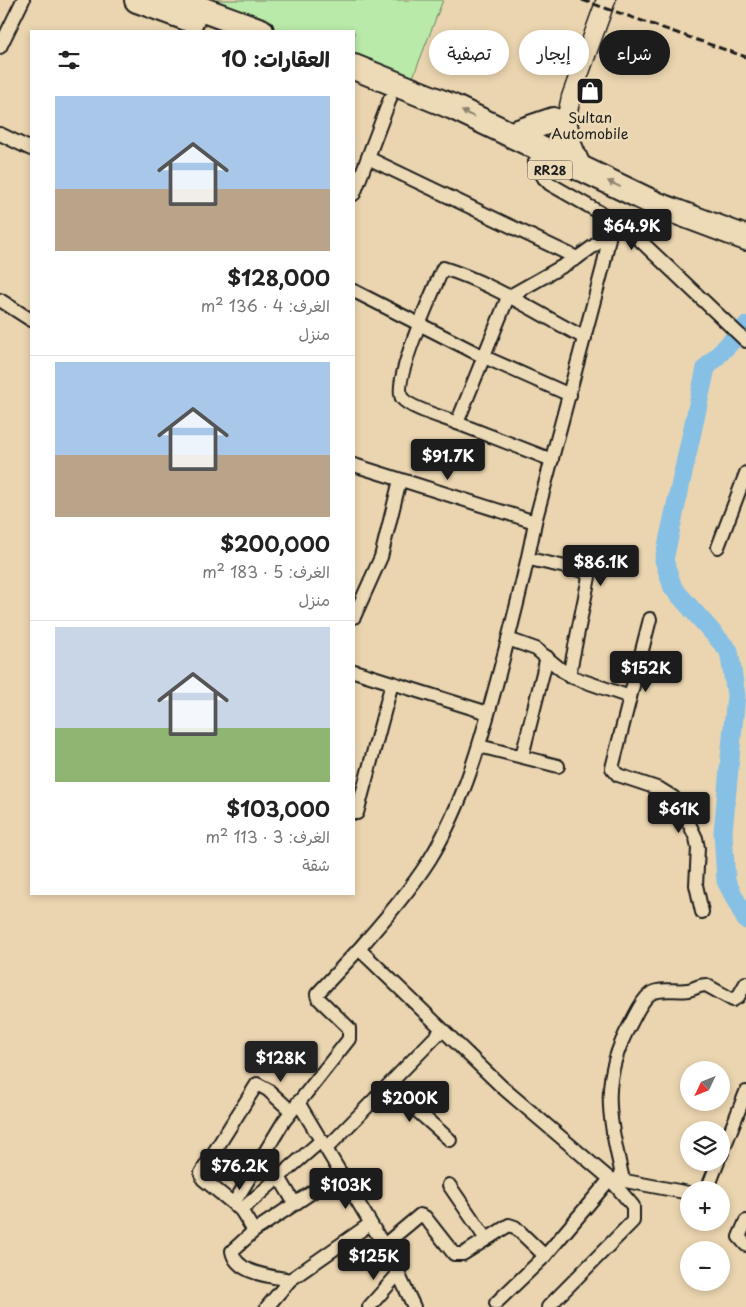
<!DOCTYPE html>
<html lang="ar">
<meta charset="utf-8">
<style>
:root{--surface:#fff;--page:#f2f2f2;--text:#222;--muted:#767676;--line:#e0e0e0;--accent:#1c1c1c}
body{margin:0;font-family:"Playpen Sans","Playpen Sans Arabic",sans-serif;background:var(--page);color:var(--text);direction:rtl;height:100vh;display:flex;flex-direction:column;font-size:19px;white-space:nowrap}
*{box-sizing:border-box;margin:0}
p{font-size:16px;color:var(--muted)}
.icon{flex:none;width:28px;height:28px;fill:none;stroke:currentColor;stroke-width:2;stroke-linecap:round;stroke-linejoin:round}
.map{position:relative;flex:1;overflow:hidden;direction:ltr}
.side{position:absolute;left:30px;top:30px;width:325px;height:865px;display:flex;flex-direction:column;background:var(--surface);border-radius:0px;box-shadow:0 2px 8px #0003;direction:rtl}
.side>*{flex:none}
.guide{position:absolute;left:370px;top:30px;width:300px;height:45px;direction:rtl;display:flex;gap:10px}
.needle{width:32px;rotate:227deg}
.fabs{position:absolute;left:680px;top:1061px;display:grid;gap:10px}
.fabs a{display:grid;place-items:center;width:50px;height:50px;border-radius:50%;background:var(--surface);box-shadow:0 2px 8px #0003;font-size:25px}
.price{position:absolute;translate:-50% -42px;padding:0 11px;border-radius:5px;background:var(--accent);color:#fff;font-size:16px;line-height:32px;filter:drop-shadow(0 1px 2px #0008)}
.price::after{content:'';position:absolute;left:50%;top:30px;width:15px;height:11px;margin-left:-8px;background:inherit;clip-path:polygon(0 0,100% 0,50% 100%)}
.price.active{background:#222;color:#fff}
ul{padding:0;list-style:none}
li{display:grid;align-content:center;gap:10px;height:265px;padding:0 25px}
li+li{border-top:1px solid var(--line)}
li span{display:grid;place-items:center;height:155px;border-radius:0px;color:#555}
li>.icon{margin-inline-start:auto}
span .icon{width:90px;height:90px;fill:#fffc;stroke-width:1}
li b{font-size:21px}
h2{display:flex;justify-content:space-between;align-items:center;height:60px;padding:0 25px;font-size:21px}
.chip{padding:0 18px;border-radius:22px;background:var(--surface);box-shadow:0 2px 8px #0003;font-size:18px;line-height:45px}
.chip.active{background:var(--accent);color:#fff}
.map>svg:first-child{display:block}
.grass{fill:#b9eaa9;stroke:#6a8362}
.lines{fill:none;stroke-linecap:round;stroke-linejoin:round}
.river{stroke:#86c0e5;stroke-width:19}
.street-casing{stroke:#1c1c1c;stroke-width:16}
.secondary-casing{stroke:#1c1c1c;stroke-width:21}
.highway-casing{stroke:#1c1c1c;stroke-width:28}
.street{stroke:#eddab7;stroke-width:12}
.secondary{stroke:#eddab7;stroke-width:18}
.highway{stroke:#eddab7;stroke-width:24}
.rail{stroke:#1c1c1c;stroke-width:3;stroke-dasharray:8 4;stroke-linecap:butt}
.oneway{fill:#8f8471}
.labels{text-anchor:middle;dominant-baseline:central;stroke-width:5;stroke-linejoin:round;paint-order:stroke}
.shield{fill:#eddab7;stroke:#5b554a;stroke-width:1}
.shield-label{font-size:12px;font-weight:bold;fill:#1c1c1c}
.poi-label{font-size:14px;fill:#1c1c1c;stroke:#eddab7}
</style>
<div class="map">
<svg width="746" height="1307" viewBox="0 0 746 1307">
<rect width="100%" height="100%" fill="#ebd5b0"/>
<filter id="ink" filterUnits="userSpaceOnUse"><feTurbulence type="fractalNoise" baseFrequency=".02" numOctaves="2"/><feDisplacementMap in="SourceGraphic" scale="10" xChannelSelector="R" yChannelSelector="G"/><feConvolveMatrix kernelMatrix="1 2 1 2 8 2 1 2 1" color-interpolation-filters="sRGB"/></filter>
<g filter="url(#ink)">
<polygon class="grass" points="187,0 443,0 410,85 354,63 354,31 270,31"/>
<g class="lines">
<polyline class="river" points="746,326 706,368 664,560 673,588 729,651 736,695 723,832 726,881 746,920"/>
<defs>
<g id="street">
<polyline points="0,47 23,0"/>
<polyline points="0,134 31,149"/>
<polyline points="368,158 577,258"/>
<polyline points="535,162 544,178 550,184 627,228 746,341"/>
<polyline points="354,194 390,99"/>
<polyline points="354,291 482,356 570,395"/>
<polyline points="0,300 31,320"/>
<path d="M 585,338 C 539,314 492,283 443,268 C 434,289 392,381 402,398 C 409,408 445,418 457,423 L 508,297 L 577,258 L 609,235"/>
<polyline points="457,423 552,460"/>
<polyline points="354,465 535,522"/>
<polyline points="718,547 746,473"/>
<polyline points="529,559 584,571 589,577 569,676"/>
<polyline points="354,617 381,557 400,480"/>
<polyline points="650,619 612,768 618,775 660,789 673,797 680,805 696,838 698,848 696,885 702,912"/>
<polyline points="508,639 536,649 569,676 630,697"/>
<polyline points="354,671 488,713"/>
<polyline points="479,746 558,766"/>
<polyline points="522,756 547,657"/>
<polyline points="357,813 392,683"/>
<polyline points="389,1086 450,1140"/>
<polyline points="298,1102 389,1254 414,1307"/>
<polyline points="327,1148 442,1030"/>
<polyline points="721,1155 746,1092"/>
<polyline points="279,1177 295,1204"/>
<polyline points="615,1179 689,1193"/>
<path d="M 623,1180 C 610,1119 598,1082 631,1023 C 636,1014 641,1001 650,994 C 660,987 676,992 688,990 C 694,989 699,985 706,985 L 733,1000 L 738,997 L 746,983"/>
<polyline points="449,1185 486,1239"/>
<polyline points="707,1190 718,1162"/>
<polyline points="234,1203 284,1121 349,1039 349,1028 318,998 317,994 359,949"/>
<polyline points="241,1210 322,1140"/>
<polyline points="746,1221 739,1237 746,1245"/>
<polyline points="254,1231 241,1210 203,1179 201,1173 257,1084 268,1090 291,1111"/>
<polyline points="384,1245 420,1215 425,1217 454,1254 463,1254 509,1225 515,1227 545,1256"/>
<path d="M 290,1280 C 271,1276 236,1274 232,1251 L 254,1231 L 341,1173"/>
<polyline points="496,1303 545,1256 610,1179"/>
<polyline points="267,1307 290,1280 370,1224"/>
<polyline points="369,1307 399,1273"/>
<path d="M 548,1307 L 633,1221 L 633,1206 L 610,1179 L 502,1087 L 359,949 C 384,920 409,892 430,859 C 465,802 483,734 500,670 C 513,621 526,572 535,522 L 603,267 L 613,219"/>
</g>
<polyline id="secondary" points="548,169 565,125 571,97 606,0"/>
<g id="highway">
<polyline points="137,0 192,20"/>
<polyline points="176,0 261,31"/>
<polyline points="354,67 453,107 658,205 746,238"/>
<polyline points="565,125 569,145 579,168"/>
<polyline points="512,134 553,120"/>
</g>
</defs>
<use href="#street" class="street-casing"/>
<use href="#secondary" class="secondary-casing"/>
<use href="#highway" class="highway-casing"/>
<use href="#street" class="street"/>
<use href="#secondary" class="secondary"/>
<use href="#highway" class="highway"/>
<polyline class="rail" points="582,0 746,57"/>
</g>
<defs><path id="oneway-solid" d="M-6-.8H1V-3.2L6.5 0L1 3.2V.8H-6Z" transform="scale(1.25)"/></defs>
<g class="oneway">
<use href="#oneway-solid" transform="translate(468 114) rotate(-155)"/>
<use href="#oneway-solid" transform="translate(614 184) rotate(-155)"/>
</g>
</g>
<defs>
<symbol id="shop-square" viewBox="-11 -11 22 22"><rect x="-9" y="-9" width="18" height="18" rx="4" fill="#1c1c1c" stroke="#eddab7"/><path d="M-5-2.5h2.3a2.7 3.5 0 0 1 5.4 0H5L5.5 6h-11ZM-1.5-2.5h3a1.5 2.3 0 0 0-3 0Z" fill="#fff"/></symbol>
</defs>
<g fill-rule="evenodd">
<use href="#shop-square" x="574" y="75" width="32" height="32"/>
</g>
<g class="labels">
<rect class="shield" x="527.5" y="160.5" width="45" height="19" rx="4"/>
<g class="shield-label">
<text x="550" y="170">RR28</text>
</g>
<g class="poi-label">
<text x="590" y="117">Sultan<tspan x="590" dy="16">Automobile</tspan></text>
</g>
</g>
</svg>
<div class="fabs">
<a><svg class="needle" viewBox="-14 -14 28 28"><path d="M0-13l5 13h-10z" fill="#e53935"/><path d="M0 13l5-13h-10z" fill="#767676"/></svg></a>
<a><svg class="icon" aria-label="layers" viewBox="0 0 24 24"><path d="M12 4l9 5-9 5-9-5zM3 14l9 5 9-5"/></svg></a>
<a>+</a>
<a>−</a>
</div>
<b class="price" style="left:632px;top:251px">$64.9K</b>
<b class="price" style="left:448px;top:481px">$91.7K</b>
<b class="price" style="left:601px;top:587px">$86.1K</b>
<b class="price" style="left:646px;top:693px">$152K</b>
<b class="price" style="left:679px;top:834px">$61K</b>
<b class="price active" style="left:281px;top:1083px">$128K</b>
<b class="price" style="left:410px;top:1123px">$200K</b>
<b class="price" style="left:240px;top:1191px">$76.2K</b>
<b class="price" style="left:346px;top:1210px">$103K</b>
<b class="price" style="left:374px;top:1281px">$125K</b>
<div class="guide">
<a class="chip active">شراء</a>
<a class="chip">إيجار</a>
<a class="chip">تصفية</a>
</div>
<section class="side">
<h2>العقارات: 10<svg class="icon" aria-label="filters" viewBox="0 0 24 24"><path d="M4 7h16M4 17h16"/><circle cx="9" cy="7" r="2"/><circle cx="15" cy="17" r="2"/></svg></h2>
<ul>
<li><span style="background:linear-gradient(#a9c7e8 60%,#b9a48a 0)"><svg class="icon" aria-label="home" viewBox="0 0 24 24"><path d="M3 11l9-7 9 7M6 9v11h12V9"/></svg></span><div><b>$128,000</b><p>الغرف: 4 · 136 m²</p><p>منزل</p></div></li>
<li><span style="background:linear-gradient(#a9c7e8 60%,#b9a48a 0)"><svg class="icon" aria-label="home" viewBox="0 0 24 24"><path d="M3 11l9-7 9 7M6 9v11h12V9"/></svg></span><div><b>$200,000</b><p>الغرف: 5 · 183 m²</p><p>منزل</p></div></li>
<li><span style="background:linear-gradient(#c9d6e8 65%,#8fb573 0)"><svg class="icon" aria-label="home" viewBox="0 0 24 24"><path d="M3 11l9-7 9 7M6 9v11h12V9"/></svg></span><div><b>$103,000</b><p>الغرف: 3 · 113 m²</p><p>شقة</p></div></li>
</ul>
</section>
</div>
